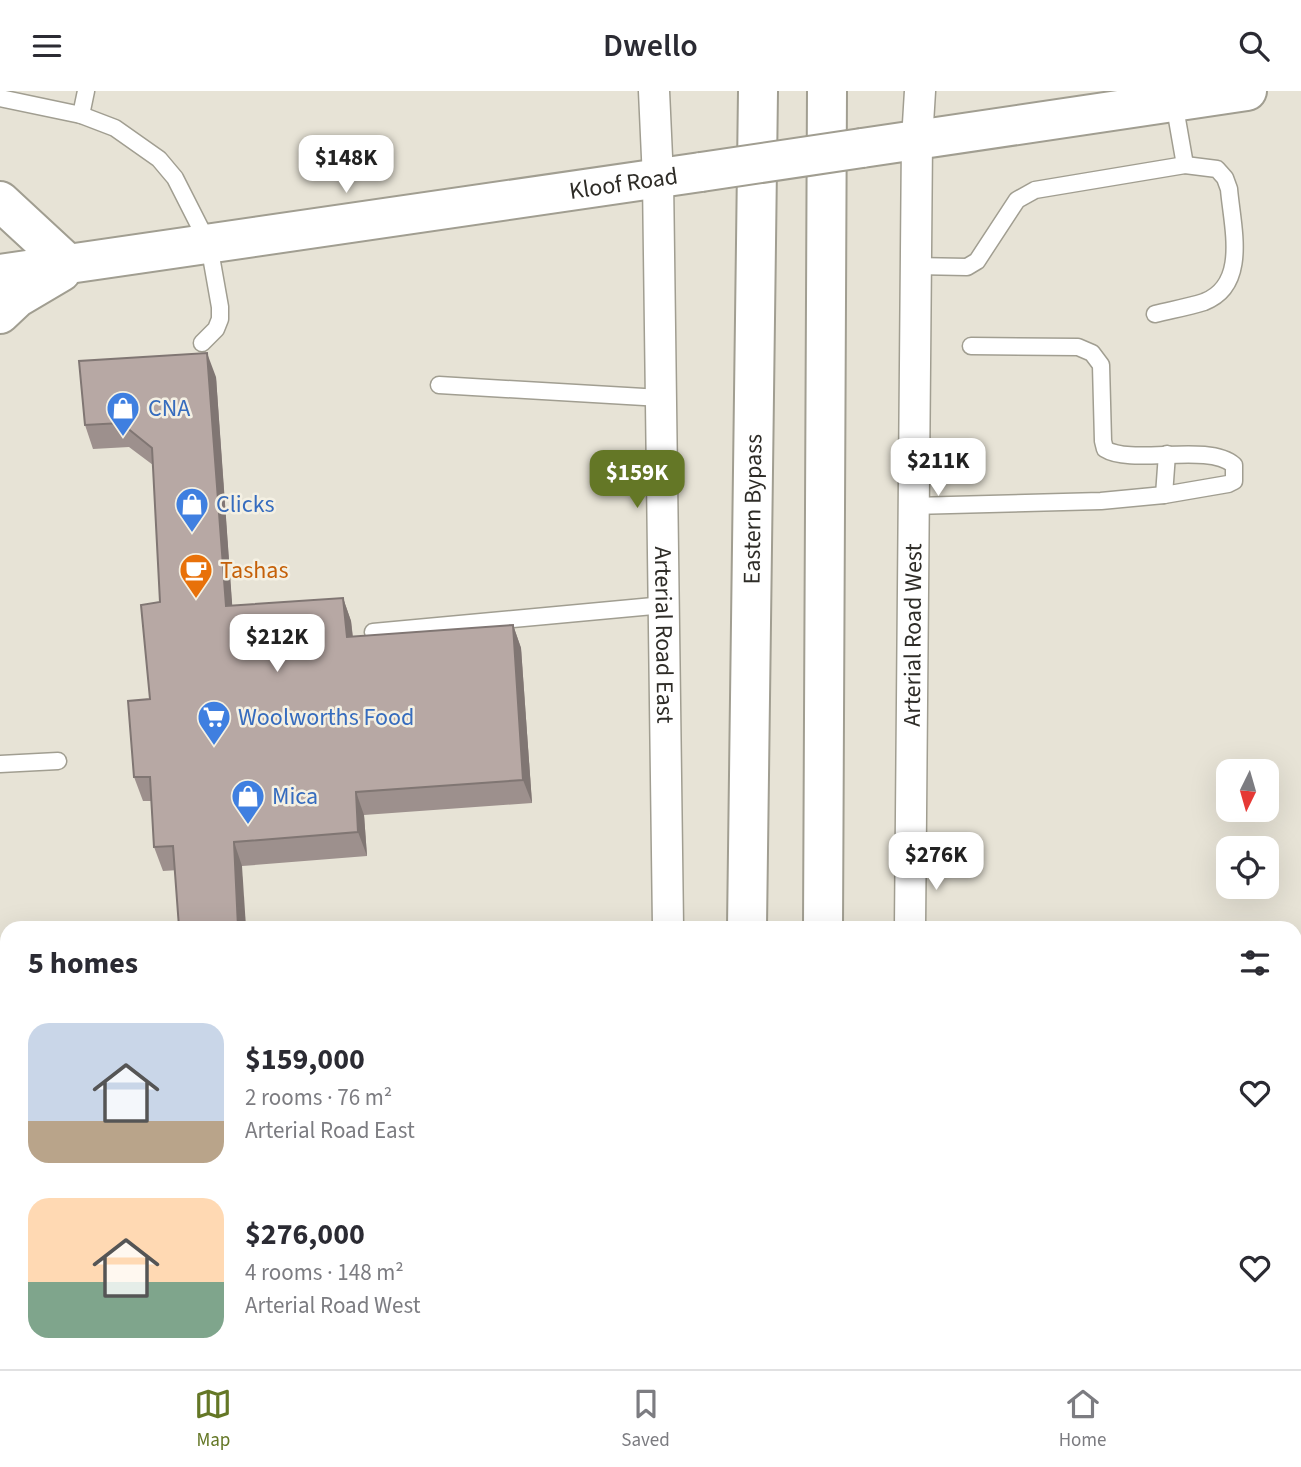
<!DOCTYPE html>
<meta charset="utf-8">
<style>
:root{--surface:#fff;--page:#f7f7f7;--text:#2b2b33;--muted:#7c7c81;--line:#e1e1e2;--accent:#647726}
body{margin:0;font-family:"Source Sans 3",sans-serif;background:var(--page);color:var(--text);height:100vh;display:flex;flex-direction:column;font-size:26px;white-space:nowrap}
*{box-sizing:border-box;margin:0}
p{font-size:23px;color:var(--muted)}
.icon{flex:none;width:38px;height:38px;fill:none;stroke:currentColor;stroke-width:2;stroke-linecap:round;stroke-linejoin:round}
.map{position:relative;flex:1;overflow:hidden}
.drawer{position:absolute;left:0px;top:830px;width:1302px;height:450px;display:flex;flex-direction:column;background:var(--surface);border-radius:21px 21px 0 0;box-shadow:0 7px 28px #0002}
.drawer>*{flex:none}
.needle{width:46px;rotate:185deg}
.fabs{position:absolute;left:1216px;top:668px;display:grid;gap:14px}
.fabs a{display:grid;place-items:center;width:63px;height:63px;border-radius:14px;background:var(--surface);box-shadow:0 7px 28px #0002;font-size:35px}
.price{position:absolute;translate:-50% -60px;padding:0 16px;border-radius:14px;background:#fff;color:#222;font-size:23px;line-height:46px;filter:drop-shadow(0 2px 4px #0008)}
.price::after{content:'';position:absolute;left:50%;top:42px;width:21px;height:16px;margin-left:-10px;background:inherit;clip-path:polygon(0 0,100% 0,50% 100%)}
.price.on{background:var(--accent);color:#fff}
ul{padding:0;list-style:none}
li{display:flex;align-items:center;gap:21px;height:175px;padding:0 28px}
li span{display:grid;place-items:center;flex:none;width:196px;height:140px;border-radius:21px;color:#555}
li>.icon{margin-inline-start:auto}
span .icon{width:84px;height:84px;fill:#fffc;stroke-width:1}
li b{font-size:30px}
h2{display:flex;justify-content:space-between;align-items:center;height:84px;padding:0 28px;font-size:30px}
header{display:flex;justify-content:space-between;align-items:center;height:91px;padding:0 28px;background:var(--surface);font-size:32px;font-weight:600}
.menu{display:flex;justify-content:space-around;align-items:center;height:98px;border-top:2px solid var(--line);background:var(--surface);font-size:19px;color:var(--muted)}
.menu a{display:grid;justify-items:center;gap:4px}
.menu .on{color:var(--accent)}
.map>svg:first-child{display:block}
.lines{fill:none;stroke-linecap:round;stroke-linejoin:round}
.service-casing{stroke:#a19e91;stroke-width:19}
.minor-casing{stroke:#a19e91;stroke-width:33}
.secondary-casing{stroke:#a19e91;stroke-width:42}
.motorway-casing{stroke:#a19e91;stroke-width:42}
.service{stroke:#fff;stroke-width:16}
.minor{stroke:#fff;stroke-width:30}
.secondary{stroke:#fff;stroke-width:38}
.motorway{stroke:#fff;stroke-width:38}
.secondary-bridge-casing{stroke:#a19e91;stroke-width:42;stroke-linecap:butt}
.secondary-bridge{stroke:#fff;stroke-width:38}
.wall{fill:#9d908d}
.shaded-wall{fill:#807673}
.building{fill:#b7a8a4;stroke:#807673;stroke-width:2}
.labels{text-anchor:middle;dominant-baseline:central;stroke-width:5;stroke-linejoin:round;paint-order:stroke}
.street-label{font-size:24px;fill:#2e2c27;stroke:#f4f0e3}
.shop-label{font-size:24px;fill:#366cbe;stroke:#f4f0e3;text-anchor:start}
.food-label{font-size:24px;fill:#c56008;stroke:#f4f0e3;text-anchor:start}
</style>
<header><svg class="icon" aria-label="menu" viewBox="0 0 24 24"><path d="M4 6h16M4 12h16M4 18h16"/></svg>Dwello<svg class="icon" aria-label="search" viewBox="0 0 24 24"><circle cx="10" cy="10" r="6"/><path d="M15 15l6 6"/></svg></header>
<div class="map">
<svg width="1301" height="1278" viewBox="0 0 1301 1278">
<rect width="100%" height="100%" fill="#e7e3d6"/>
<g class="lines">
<defs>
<g id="service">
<polyline points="0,7 81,24 115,37 159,68 175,87 209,154 220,216 220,228 216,238 202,252"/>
<polyline points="1174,11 1185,74"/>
<polyline points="81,24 86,0"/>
<path d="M 915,175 L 967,176 L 977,170 L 1017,109 L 1035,99 L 1185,74 L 1217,78 L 1225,87 L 1229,98 C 1232,135 1249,194 1204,211 C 1188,216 1171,219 1155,223"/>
<polyline points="439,294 661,307"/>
<polyline points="1164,404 1167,363"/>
<path d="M 912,415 L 1101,410 L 1164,404 L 1228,393 L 1234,390 L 1234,374 C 1208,351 1132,375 1105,358 L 1103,350 L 1101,274 L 1092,262 L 1078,256 L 971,255"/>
<polyline points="373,541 664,514"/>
<polyline points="0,673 58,670"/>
<polyline points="0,1048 7,1049"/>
<polyline points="0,1107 7,1108"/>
<polyline points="298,1272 299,1278"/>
</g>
<g id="minor">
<path id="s1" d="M 654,0 L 658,88 L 668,836"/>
<path id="s2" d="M 910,836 L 917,49 L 920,0"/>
<polyline points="1295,1055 1301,1053"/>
<polyline points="1199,1272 1226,1278"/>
<polyline points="666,1278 666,1272"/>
<polyline points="904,1278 904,1272"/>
</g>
<g id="secondary">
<polyline points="862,57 1247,0"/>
<polyline points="0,110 68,173"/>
<path id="s3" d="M 0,183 L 701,81"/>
<polyline points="0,223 17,207 61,181"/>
</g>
<g id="motorway">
<path id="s4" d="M 747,836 L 758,0"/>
<polyline points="823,836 827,0"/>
<polyline points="741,1278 741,1272"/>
<polyline points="820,1278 821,1272"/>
</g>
</defs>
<use href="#service" class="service-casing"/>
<use href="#minor" class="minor-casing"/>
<use href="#secondary" class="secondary-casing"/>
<use href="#motorway" class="motorway-casing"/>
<use href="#service" class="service"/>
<use href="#minor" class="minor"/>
<use href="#secondary" class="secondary"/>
<use href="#motorway" class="motorway"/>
<defs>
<polyline id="secondary-bridge" points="701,81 862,57"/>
</defs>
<use href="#secondary-bridge" class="secondary-bridge-casing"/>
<use href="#secondary-bridge" class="secondary-bridge"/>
</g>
<polygon class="wall" points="216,286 232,515 343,507 351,530 353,546 513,534 521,557 532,712 364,724 367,765 242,775 163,780 154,756 151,710 143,710 134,686 150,608 160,511 153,374 129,356 93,358 85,334"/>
<g class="shaded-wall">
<polygon points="207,262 216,286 234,539 226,515"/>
<polygon points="343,507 351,530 355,570 347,546"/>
<polygon points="513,534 521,557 532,712 523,689"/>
<polygon points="356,701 364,724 367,765 358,741"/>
<polygon points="234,751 242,775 246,836 238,836"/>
<rect x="266" y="1272" width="8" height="6"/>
</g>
<g class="building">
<polygon points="207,262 226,515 343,507 347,546 513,534 523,689 356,701 358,741 234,751 238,836 179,836 173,755 154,756 150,686 134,686 128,610 150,608 141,514 160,511 152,357 121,332 85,334 79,270"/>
<polygon points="0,1236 7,1237 7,1272 266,1272 266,1278 0,1278"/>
</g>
<defs>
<symbol id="shop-pin" viewBox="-11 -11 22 30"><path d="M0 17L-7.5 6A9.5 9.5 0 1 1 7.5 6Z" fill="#3f7fe0" stroke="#f4f0e3"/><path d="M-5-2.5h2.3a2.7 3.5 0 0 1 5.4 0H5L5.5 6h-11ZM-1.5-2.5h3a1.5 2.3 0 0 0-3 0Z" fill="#fff"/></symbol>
<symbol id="cafe-pin" viewBox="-11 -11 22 30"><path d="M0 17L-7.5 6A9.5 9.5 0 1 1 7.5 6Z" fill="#e8710a" stroke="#f4f0e3"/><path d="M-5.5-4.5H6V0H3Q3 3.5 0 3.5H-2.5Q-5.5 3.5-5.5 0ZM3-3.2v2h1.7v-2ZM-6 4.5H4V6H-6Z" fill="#fff"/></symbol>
<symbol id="supermarket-pin" viewBox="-11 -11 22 30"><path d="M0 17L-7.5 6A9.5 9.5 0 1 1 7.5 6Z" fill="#3f7fe0" stroke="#f4f0e3"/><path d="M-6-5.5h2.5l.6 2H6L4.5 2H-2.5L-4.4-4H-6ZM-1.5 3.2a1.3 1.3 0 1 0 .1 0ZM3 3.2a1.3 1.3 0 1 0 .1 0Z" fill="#fff"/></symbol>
</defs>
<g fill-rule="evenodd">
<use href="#shop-pin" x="104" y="298" width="38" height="52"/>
<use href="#shop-pin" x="173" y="394" width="38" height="52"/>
<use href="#cafe-pin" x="177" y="460" width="38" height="52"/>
<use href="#supermarket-pin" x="195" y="607" width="38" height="52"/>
<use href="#shop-pin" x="229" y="686" width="38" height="52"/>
</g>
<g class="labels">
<g class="street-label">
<text stroke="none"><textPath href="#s3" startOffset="630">Kloof Road</textPath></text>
<text stroke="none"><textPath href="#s4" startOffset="418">Eastern Bypass</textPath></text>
<text stroke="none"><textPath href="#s1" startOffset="544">Arterial Road East</textPath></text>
<text stroke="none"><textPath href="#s2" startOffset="292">Arterial Road West</textPath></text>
</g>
<g class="shop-label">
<text x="148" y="317">CNA</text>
<text x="216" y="413">Clicks</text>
<text x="238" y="626">Woolworths Food</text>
<text x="272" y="705">Mica</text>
</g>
<g class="food-label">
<text x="220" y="479">Tashas</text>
</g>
</g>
</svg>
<div class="fabs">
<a><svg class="needle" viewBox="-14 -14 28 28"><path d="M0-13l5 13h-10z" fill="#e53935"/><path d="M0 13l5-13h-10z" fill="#7c7c81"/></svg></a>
<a><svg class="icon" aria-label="locate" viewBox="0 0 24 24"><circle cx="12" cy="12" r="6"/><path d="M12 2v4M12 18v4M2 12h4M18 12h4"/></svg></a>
</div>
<b class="price" style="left:346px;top:104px">$148K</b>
<b class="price" style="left:938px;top:407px">$211K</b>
<b class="price on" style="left:637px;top:419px">$159K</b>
<b class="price" style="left:277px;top:583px">$212K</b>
<b class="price" style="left:936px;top:801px">$276K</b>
<section class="drawer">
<h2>5 homes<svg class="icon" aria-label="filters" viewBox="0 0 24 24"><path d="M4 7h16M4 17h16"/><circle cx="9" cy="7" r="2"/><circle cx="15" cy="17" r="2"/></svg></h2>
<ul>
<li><span style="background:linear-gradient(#c9d6e8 70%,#b9a48a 0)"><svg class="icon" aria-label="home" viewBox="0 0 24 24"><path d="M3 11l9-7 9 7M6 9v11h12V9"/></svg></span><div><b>$159,000</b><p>2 rooms · 76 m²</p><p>Arterial Road East</p></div><svg class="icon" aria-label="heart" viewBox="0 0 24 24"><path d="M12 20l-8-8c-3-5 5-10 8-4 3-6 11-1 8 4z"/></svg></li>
<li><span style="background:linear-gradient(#ffd9b3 60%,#7fa58c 0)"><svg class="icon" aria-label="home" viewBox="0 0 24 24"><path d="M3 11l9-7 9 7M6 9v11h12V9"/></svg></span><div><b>$276,000</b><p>4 rooms · 148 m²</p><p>Arterial Road West</p></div><svg class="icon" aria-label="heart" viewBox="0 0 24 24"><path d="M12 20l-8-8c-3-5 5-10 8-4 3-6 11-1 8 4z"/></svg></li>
</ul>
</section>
</div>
<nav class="menu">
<a class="on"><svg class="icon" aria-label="map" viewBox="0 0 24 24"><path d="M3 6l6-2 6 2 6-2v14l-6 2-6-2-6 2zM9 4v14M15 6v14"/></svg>Map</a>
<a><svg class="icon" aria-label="saved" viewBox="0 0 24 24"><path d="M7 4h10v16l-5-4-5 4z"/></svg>Saved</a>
<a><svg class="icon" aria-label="home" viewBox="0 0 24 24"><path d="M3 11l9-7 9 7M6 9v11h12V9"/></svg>Home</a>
</nav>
